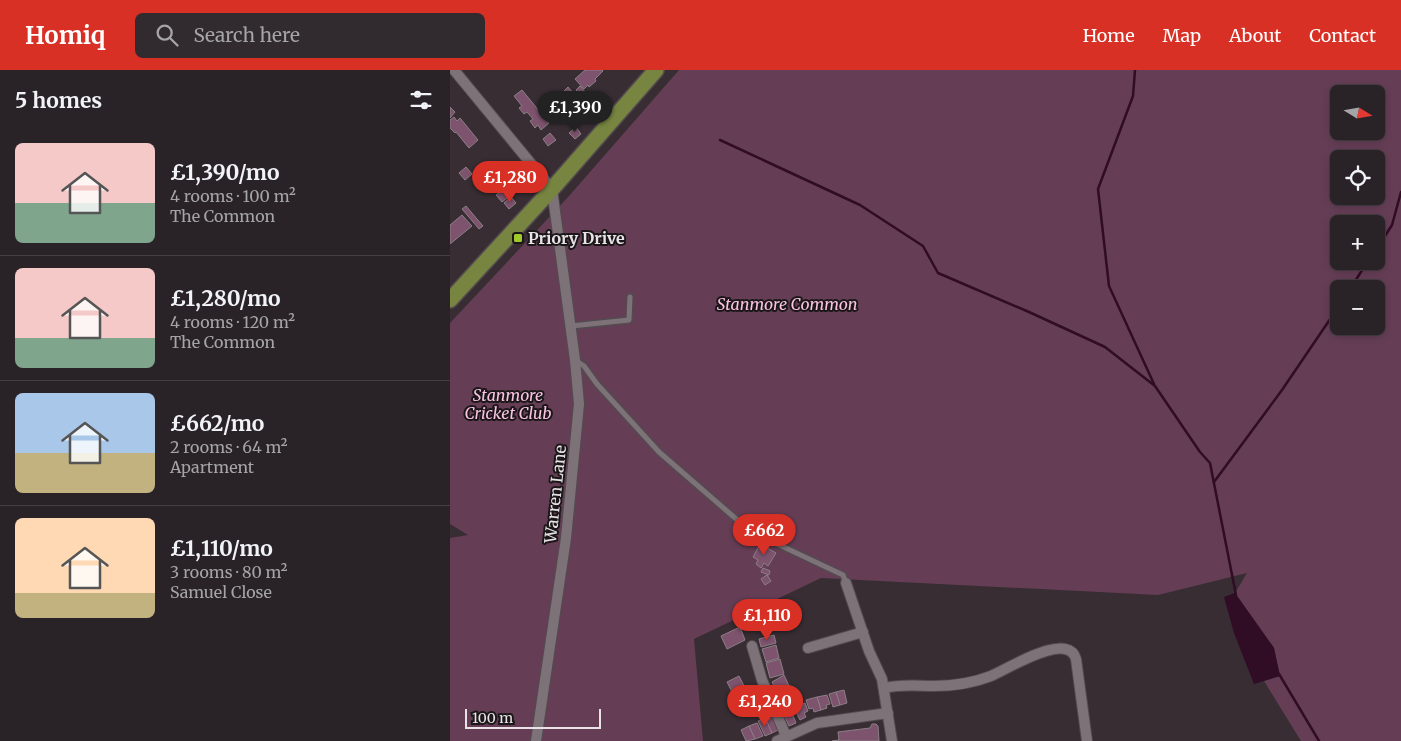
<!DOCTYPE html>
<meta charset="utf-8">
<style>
:root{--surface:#292226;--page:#312a2e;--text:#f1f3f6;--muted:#a5a4a7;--line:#453f43;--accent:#d93025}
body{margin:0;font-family:Merriweather,serif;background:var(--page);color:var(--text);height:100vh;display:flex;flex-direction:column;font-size:19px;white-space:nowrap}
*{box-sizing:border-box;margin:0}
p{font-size:16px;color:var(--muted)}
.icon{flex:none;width:28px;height:28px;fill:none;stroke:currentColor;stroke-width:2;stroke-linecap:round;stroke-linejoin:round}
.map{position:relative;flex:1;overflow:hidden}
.drawer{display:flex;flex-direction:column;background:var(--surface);width:450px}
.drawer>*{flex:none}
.needle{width:32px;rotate:101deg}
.fabs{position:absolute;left:880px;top:15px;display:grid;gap:10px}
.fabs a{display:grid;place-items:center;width:55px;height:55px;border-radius:8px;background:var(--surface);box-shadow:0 2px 8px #0003,0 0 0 1px var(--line);font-size:25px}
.scale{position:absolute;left:15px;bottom:12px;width:136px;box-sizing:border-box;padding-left:5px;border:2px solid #e9e3e7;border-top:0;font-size:14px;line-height:18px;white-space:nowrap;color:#e9e3e7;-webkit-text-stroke:4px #1b1719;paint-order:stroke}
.price{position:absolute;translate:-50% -42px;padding:0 11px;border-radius:18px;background:var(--accent);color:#fff;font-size:16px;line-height:32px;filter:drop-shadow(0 1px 2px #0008)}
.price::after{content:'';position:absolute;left:50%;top:30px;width:15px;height:11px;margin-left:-8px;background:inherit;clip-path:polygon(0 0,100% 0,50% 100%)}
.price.active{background:#222;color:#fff}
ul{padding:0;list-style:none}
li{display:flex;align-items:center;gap:15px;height:125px;padding:0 15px}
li+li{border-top:1px solid var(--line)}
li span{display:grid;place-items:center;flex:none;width:140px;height:100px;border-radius:8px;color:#555}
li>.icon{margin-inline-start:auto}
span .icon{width:60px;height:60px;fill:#fffc;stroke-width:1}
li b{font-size:21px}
h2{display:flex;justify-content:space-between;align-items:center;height:60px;padding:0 15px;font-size:21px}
header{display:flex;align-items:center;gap:30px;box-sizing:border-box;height:70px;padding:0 25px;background:var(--accent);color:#fff}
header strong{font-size:24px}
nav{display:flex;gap:28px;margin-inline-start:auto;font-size:18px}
.search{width:350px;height:45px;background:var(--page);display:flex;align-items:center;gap:12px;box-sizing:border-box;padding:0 18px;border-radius:8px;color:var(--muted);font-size:19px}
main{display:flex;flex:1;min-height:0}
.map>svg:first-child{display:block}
.green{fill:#653e56;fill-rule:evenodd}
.water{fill:#300c25}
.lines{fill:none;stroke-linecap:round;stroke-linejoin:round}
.stream{stroke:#300c25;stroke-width:2.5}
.building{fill:#7e536e;stroke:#8b7f86}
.service-casing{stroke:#534b50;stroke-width:8}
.minor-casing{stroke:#534b50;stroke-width:12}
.primary-casing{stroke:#534b50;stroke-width:18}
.service{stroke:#7d7278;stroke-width:5}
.minor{stroke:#7d7278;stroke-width:10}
.primary{stroke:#778540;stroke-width:15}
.poi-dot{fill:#a0c92b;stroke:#1b1719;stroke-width:2}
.labels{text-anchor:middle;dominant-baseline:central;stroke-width:4;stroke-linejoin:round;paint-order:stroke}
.poi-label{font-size:16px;font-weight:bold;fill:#e9e3e7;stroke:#1b1719;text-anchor:start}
.park-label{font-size:16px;font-style:italic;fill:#fbc2e4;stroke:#1b1719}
.street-label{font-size:16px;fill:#e9e3e7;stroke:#1b1719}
</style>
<header>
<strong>Homiq</strong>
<div class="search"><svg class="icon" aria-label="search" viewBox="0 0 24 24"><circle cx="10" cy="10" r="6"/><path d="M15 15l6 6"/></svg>Search here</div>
<nav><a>Home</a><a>Map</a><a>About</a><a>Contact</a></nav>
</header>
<main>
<section class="drawer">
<h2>5 homes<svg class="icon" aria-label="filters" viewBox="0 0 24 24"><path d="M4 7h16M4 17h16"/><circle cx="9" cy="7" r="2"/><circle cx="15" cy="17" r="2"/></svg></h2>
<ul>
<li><span style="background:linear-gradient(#f6c9c9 60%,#7fa58c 0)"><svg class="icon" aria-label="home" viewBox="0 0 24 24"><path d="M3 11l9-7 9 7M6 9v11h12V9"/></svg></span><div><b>£1,390/mo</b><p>4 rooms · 100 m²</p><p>The Common</p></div></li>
<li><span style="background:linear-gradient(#f6c9c9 70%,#7fa58c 0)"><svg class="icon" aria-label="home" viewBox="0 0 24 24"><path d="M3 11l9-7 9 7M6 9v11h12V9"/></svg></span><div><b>£1,280/mo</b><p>4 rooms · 120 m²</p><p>The Common</p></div></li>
<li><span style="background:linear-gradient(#a9c7e8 60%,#c2b280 0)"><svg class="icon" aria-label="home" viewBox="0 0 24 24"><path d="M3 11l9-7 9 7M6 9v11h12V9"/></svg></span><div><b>£662/mo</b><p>2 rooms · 64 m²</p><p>Apartment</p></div></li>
<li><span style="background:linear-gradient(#ffd9b3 75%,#c2b280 0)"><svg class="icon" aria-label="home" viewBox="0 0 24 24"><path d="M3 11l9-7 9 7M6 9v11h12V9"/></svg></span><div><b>£1,110/mo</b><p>3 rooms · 80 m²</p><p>Samuel Close</p></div></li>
</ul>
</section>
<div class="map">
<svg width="951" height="671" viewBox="0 0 951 671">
<rect width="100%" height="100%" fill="#372d33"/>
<path class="green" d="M 229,0 L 951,0 L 951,671 L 851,671 L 814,611 L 830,606 L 824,578 L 785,523 L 797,503 L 708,525 L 371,508 L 244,569 L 253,671 L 0,671 L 0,468 L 18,465 L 0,454 L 0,253 L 119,126 ZM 889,24 L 926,24 L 926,61 L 889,61 ZM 889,89 L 926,89 L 926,126 L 889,126 ZM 889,154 L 926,154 L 926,191 L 889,191 ZM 889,219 L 926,219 L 926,256 L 889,256 Z"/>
<polygon class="water" points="785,523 824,578 830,606 804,614 784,563 774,527"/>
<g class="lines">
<g class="stream">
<polyline points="685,0 683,26 648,119 659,216 704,314"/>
<polyline points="270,70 410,135 473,176 488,203 579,242 655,277 705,316 750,382 760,393 786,525"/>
<polyline points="926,180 942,155 951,122"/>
<polyline points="900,219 918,191"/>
<polyline points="764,412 832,320 889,236"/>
<polyline points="829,604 869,671"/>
</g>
</g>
<g class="building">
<polygon points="135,0 152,0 153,1 145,9 146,11 139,17 138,15 134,19 125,9"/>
<polygon points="130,16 136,23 132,27 126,20"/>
<polygon points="118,17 130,31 125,36 127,38 109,53 102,46 110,39 106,36 112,30 110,28 111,24"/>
<polygon points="72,20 99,53 91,60 88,55 85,58 80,51 83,49 77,42 74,44 69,38 72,36 64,26"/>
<polygon points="0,37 5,42 0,48"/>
<polygon points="4,47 7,51 10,48 28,70 19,78 6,62 5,63 0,58 0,50"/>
<polygon points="126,57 131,64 125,69 119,63"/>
<polygon points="100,63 106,70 98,76 93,69"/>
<polygon points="41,91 46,97 47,96 62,114 60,115 66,121 52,132 46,125 49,123 36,107 34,110 27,102"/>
<polygon points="16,97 22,104 15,110 9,103"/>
<polygon points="61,127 66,133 59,139 54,133"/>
<polygon points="16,136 33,156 29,159 12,139"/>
<polygon points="12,145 22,156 0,174 0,155"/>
<polygon points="310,474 326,483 318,496 314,493 311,498 306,494 308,490 303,487"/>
<polygon points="313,498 320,501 319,505 311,502"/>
<polygon points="317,505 321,511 315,515 311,509"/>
<polygon points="290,557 295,570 277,579 271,566"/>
<polygon points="324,565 326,573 311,577 309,569"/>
<polygon points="326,575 329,588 316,592 312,579"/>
<polygon points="330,589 334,604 320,608 316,593"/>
<polygon points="334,605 340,618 328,624 322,612"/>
<polygon points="289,606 295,618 283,624 277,612"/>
<polygon points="296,620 302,633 289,639 283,626"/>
<polygon points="394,620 397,633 390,635 386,622"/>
<polygon points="386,622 390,635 383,637 379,624"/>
<polygon points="377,625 380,634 376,635 377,638 371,640 367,627"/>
<polygon points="367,627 371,640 364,642 363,638 359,639 356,630"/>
<polygon points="355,633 358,641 354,643 356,647 350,650 344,638"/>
<polygon points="339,636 346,653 339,656 331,639"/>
<polygon points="322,645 328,660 322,663 315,648"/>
<polygon points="315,648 322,663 315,666 308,651"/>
<polygon points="307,653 313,666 305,669 299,656"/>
<polygon points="422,654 426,654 428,656 429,671 382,671 389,670 388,662 420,658"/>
<polygon points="299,656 305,669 296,671 291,660"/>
</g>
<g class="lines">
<defs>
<g id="service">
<polyline points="121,256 179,250 180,227"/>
<polyline points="125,290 134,296 147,314 209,382 300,461 393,505 396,513"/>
</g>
<g id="minor">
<polyline points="4,0 102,119 125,290 129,334 116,468 86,671"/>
<polyline points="396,513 419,581 432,609 442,671"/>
<polyline points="302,576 312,610 336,666"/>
<polyline points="358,578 413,562"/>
<path d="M 435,618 C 451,614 467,616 484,616 C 503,616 523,613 541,606 C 556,600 618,560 626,589 L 637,671"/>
<polyline points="327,671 367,653 438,643"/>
</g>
<polyline id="primary" points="0,230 102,119 206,0"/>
</defs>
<use href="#service" class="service-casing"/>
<use href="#minor" class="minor-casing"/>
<use href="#primary" class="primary-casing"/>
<use href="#service" class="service"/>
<use href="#minor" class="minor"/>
<use href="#primary" class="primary"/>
</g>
<rect class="poi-dot" x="63" y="163" width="10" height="10" rx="2.5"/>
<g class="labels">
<g class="poi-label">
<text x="78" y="168">Priory Drive</text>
</g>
<g class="park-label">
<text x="337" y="234">Stanmore Common</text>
<text x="58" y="325">Stanmore<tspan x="58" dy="18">Cricket Club</tspan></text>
</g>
<g class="street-label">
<text transform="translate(105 424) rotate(-84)">Warren Lane</text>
</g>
</g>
</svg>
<div class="fabs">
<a><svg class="needle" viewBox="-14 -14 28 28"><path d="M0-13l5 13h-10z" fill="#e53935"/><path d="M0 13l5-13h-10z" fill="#a5a4a7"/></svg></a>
<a><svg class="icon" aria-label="locate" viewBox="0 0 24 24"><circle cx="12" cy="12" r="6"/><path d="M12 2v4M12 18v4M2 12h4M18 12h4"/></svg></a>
<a>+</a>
<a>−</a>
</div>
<div class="scale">100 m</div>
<b class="price active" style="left:125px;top:63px">£1,390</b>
<b class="price" style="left:60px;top:133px">£1,280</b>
<b class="price" style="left:314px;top:486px">£662</b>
<b class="price" style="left:317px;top:571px">£1,110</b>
<b class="price" style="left:315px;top:657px">£1,240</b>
</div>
</main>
